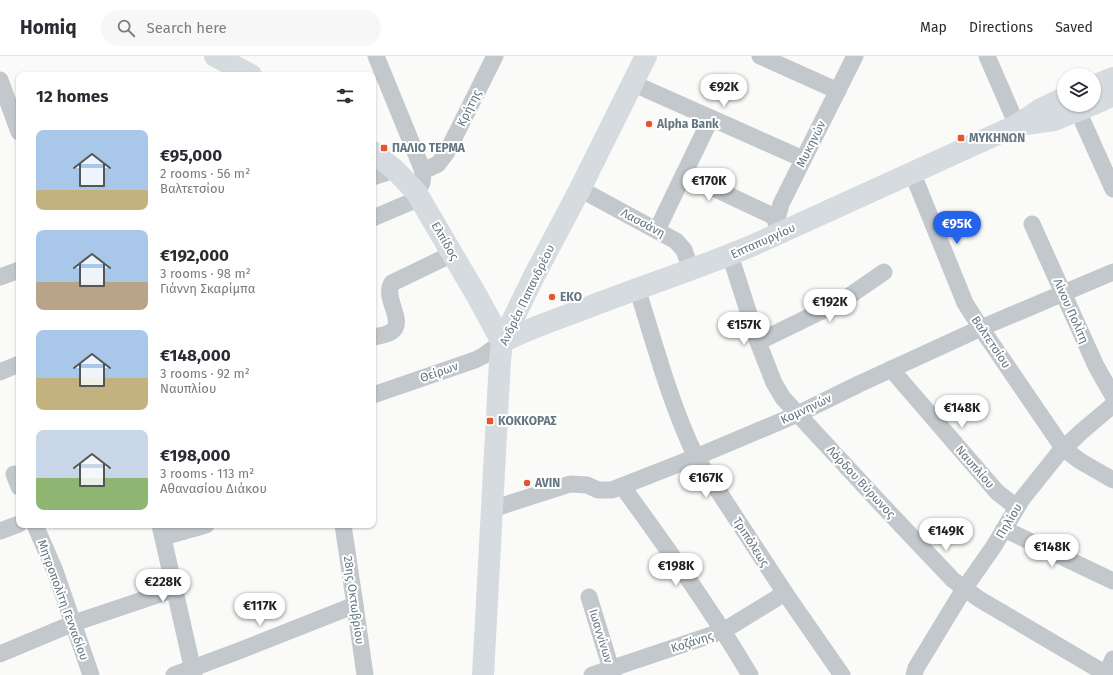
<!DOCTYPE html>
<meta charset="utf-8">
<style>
:root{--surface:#fff;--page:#f7f7f7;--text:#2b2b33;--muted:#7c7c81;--line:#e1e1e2;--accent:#2563eb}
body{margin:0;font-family:"Fira Sans",sans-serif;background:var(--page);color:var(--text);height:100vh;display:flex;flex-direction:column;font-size:15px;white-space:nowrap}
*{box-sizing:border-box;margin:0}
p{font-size:13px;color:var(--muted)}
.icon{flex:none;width:22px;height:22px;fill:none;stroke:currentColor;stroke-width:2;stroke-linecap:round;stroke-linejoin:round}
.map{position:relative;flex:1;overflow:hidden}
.panel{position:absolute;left:16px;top:16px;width:360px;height:456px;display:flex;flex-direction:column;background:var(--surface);border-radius:8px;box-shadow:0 1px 3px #0004}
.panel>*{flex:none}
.controls{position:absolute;left:1057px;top:12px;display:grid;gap:8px}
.controls a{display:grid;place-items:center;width:44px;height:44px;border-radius:50%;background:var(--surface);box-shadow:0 1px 3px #0004;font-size:20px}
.price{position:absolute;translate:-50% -34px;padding:0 9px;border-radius:14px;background:#fff;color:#222;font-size:13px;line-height:26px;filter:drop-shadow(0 1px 2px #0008)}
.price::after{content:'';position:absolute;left:50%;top:24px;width:12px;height:9px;margin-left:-6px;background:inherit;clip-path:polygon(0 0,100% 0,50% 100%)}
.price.on{background:var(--accent);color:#fff}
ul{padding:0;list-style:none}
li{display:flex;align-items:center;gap:12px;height:100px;padding:0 20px}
li span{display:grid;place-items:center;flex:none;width:112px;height:80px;border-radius:8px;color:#555}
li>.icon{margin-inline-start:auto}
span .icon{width:48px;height:48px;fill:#fffc;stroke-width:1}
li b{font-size:17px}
h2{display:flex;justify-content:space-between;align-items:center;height:48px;padding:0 20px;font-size:17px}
header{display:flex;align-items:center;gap:24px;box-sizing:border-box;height:56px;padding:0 20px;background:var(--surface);border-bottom:1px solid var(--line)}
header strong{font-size:19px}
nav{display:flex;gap:22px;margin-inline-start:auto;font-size:14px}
.search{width:280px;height:36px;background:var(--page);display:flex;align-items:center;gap:10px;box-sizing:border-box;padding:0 14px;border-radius:22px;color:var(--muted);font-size:15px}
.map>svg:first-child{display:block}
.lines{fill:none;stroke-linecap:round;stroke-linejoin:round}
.minor{stroke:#c3c8cc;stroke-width:17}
.secondary{stroke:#d6dbdf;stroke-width:22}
.poi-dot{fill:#e4572e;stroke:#fff;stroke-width:1.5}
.labels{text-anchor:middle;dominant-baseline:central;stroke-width:4;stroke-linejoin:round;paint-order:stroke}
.street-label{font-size:12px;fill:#657683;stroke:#fff}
.poi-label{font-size:12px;font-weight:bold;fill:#657683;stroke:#fff;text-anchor:start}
</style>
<header>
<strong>Homiq</strong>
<div class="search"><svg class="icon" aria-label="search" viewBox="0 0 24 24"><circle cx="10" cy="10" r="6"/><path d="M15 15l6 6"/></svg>Search here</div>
<nav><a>Map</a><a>Directions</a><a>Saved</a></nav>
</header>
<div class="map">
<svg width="1113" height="619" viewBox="0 0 1113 619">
<rect width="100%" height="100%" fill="#fafaf8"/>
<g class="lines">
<g class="minor">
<polyline points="376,0 423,115 422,127 416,136"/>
<polyline points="760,0 838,35"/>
<polyline points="987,0 1017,69"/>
<polyline points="0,24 19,76"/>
<polyline points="632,27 803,103"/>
<polyline points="1078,55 1113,133"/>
<polyline points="423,115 438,108 447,96 495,0"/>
<polyline points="912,116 961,237 965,247 981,272 1063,392 1080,405 1113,424"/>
<polyline points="684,118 711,62"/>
<polyline points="373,121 395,114"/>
<polyline points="580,133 676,185 684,194 691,213"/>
<polyline points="373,162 420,142"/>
<polyline points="1032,168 1096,310 1113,340"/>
<polyline points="657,174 684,118 777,162"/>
<polyline points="779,178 776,167 781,148 855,0"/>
<polyline points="730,199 758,286 774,327 783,342 881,448 953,524 979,543 1108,619"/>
<polyline points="0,221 19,214"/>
<path d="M 637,232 C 655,289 670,347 696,401 L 785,537 L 842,619"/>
<path d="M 373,281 C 379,280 386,279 391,276 C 407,266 382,242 392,227 L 452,198"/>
<polyline points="758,286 842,245 884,216"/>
<polyline points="891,313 997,436 1016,451"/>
<polyline points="0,316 19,308"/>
<polyline points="373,339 475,304 483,300 502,286"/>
<polyline points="14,418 19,431"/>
<path d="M 622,430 C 667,492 711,553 750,619"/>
<polyline points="492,453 570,428 587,429 598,434 612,434 696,401 798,358 859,328 981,272 1113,216"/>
<polyline points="35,469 55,515 91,619"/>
<polyline points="160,469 194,619"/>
<polyline points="343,469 355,549 365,619"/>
<polyline points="1004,473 1113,525"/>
<polyline points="0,475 19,468"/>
<polyline points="163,481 206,469"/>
<polyline points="589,541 613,619"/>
<polyline points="0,598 74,567 175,533"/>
<polyline points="174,619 236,596 355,549"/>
<polyline points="592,619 723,575 785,537"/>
<polyline points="914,619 916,612 964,533 994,490 1022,443 1058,398 1081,376 1113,349"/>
<polyline points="1106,619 1113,603"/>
</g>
<g class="secondary">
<polyline points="215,0 251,19"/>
<polyline points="1094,30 1113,22"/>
<polyline points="1094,48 1113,39"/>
<polyline points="1026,68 1054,64 1091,49"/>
<polyline points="373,96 395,114 416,136 477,240 502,286"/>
<path d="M 502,286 C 526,274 551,265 576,256 C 636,232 698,213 758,187 L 1017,69 L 1041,53 L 1064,42"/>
<polyline points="483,619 500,304 502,286 533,222 580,133 646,0"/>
</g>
</g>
<g class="poi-dot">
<circle cx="649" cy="68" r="4"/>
<rect x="957" y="78" width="8" height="8" rx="2"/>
<rect x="380" y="88" width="8" height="8" rx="2"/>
<circle cx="552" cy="241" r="4"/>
<rect x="486" y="361" width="8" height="8" rx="2"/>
<circle cx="527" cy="427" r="4"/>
</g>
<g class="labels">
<g class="street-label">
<text transform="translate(469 52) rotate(-64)">Κρήτης</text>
<text transform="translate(811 88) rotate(-63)">Μυκηνών</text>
<text transform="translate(643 167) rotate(28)">Λασσάνη</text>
<text transform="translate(445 185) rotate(60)">Ελπίδος</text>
<text transform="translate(763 185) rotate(-24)">Επταπυργίου</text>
<text transform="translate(527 239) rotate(-64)">Ανδρέα Παπανδρέου</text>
<text transform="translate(1071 255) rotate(66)">Λίνου Πολίτη</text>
<text transform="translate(991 286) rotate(56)">Βαλτετσίου</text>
<text transform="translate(439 316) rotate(-19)">Θείρων</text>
<text transform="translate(806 353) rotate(-25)">Κομνηνών</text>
<text transform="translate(975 411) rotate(49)">Ναυπλίου</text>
<text transform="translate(861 426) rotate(47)">Λόρδου Βύρωνος</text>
<text transform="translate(1009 465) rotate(-59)">Πηλίου</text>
<text transform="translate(751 486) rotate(57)">Τριπόλεως</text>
<text transform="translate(63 544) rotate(70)">Μητροπολίτη Γενναδίου</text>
<text transform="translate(354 544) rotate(82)">28ης Οκτωβρίου</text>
<text transform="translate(601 580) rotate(73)">Ιωαννίνων</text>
<text transform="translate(692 586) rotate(-18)">Κοζάνης</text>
</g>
<g class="poi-label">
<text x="657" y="68">Alpha Bank</text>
<text x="969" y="82">ΜΥΚΗΝΩΝ</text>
<text x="392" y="92">ΠΑΛΙΟ ΤΕΡΜΑ</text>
<text x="560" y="241">ΕΚΟ</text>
<text x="498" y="365">ΚΟΚΚΟΡΑΣ</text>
<text x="535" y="427">AVIN</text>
</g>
</g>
</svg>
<div class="controls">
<a><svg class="icon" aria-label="layers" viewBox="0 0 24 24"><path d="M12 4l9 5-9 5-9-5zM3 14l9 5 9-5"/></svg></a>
</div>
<b class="price" style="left:724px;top:52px">€92K</b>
<b class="price" style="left:709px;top:146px">€170K</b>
<b class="price on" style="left:957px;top:189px">€95K</b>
<b class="price" style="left:830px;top:267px">€192K</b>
<b class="price" style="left:744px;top:290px">€157K</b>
<b class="price" style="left:962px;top:373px">€148K</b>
<b class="price" style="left:706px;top:443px">€167K</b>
<b class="price" style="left:946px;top:496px">€149K</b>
<b class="price" style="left:1052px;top:512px">€148K</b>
<b class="price" style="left:676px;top:531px">€198K</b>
<b class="price" style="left:163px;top:547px">€228K</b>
<b class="price" style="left:260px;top:571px">€117K</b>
<section class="panel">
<h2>12 homes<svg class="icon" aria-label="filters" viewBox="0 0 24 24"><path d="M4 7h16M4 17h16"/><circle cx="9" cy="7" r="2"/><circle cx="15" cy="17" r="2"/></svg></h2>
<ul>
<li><span style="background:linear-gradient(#a9c7e8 75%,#c2b280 0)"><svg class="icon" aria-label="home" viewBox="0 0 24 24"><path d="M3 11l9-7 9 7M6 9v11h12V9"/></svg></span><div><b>€95,000</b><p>2 rooms · 56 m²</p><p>Βαλτετσίου</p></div></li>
<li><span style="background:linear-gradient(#a9c7e8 65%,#b9a48a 0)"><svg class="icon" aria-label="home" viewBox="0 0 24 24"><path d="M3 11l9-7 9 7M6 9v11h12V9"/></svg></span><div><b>€192,000</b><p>3 rooms · 98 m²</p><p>Γιάννη Σκαρίμπα</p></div></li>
<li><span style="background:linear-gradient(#a9c7e8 60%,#c2b280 0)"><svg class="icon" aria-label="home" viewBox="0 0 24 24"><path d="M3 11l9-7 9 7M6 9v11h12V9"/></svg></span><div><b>€148,000</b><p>3 rooms · 92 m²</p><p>Ναυπλίου</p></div></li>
<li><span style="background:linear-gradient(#c9d6e8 60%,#8fb573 0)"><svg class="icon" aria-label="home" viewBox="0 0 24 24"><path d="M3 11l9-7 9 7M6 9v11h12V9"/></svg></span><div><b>€198,000</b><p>3 rooms · 113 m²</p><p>Αθανασίου Διάκου</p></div></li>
</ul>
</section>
</div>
